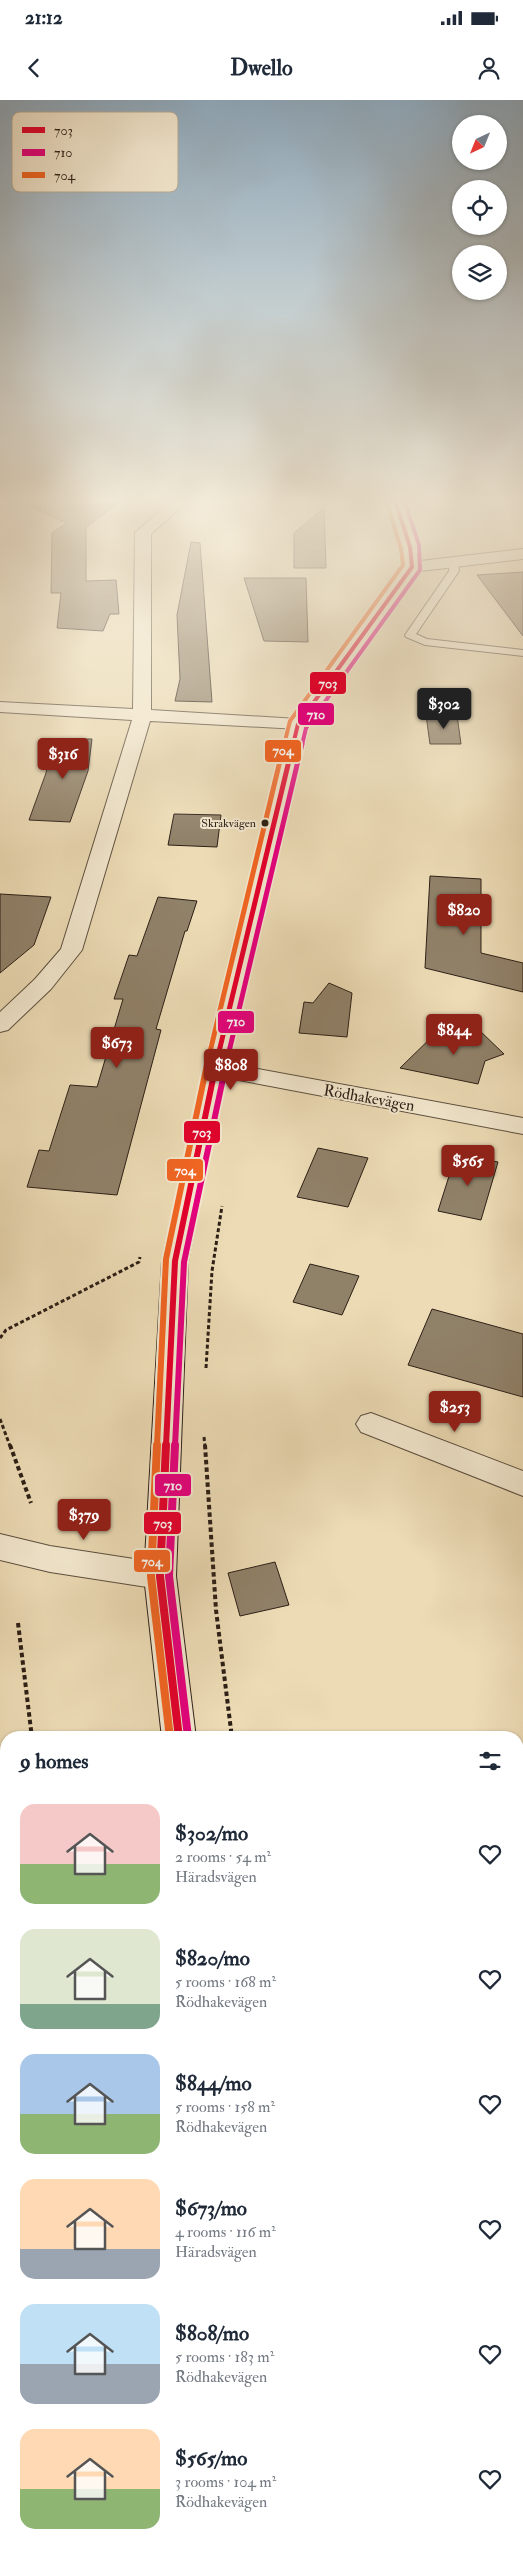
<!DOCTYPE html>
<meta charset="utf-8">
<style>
:root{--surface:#fff;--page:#f2f2f3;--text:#1f2937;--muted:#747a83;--accent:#8f2418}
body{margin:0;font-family:"IM FELL Double Pica",serif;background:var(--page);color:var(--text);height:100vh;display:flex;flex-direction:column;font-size:19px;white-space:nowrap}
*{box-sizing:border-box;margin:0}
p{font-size:16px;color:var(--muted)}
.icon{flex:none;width:28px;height:28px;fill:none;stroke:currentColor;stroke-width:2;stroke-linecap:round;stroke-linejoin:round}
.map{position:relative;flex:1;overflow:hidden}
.drawer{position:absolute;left:0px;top:1631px;width:524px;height:821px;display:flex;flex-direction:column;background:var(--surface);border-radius:20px 20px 0 0;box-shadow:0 1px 4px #0004}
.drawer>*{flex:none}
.needle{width:32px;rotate:223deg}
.fabs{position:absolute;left:452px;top:15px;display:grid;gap:10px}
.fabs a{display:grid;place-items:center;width:55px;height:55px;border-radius:50%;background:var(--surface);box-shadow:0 1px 4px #0004;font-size:25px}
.price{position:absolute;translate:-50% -42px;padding:0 11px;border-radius:5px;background:var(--accent);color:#fff;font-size:16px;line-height:32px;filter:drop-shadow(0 1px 2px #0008)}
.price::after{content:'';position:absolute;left:50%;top:30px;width:15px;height:11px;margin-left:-8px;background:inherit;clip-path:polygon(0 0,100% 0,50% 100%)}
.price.active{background:#222;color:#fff}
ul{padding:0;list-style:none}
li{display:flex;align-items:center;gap:15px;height:125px;padding:0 20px}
li span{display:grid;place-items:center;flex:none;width:140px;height:100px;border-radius:15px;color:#555}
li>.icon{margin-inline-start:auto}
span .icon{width:60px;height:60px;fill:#fffc;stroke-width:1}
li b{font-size:21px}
h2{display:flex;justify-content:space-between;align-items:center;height:60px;padding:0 20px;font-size:21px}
.status{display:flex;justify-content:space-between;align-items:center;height:35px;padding:0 25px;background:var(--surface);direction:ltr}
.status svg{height:14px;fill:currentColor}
header{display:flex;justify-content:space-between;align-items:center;height:65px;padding:0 20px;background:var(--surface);font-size:22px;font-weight:700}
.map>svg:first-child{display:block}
.building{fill:#908169;stroke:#2c1f16}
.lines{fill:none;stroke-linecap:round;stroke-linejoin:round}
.lane-casing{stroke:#5c4e3e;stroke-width:2}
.street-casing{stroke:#5c4e3e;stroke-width:2}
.secondary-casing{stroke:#2c1f16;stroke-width:2}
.path-far2{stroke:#2c1f16;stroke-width:3;stroke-dasharray:4 2.5;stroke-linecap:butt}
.path-far1{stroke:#2c1f16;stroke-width:4;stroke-dasharray:4.5 3;stroke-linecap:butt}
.path{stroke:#2c1f16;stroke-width:5;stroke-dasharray:5.5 4;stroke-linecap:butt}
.lane{fill:#f3e8cf;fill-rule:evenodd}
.street{fill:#f3e8cf;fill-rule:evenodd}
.secondary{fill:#f3e8cf;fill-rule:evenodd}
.bus-1-far3-casing{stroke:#f3e8cf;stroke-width:6}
.bus-1-far2-casing{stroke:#f3e8cf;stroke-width:8}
.bus-1-far1-casing{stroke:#f3e8cf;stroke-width:10}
.bus-1-casing{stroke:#f3e8cf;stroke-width:11}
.bus-2-far3-casing{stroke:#f3e8cf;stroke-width:6}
.bus-2-far2-casing{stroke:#f3e8cf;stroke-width:8}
.bus-2-far1-casing{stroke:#f3e8cf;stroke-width:10}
.bus-2-casing{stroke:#f3e8cf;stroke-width:11}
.bus-3-far3-casing{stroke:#f3e8cf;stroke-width:6}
.bus-3-far2-casing{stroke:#f3e8cf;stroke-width:8}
.bus-3-far1-casing{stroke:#f3e8cf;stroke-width:10}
.bus-3-casing{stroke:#f3e8cf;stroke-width:11}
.bus-1-far3{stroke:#e4002b;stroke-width:4}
.bus-1-far2{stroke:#e4002b;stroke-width:5}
.bus-1-far1{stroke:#e4002b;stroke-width:6}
.bus-1{stroke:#e4002b;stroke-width:8}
.bus-2-far3{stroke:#e5007d;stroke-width:4}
.bus-2-far2{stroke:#e5007d;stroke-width:5}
.bus-2-far1{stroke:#e5007d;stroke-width:6}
.bus-2{stroke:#e5007d;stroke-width:8}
.bus-3-far3{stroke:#f26522;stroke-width:4}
.bus-3-far2{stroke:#f26522;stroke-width:5}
.bus-3-far1{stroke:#f26522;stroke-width:6}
.bus-3{stroke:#f26522;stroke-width:8}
.bus-dot{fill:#2c1f16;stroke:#f3e8cf;stroke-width:2}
.labels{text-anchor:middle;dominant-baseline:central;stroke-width:4;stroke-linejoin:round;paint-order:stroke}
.far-bus-label{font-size:12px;fill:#2c1f16;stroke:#f3e8cf;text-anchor:end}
.street-label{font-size:16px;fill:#2c1f16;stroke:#f3e8cf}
.key{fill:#f3e8cf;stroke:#b7ac98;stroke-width:1}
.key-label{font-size:14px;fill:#2c1f16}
.line-badge{stroke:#f3e8cf;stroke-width:2}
.badge-label{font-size:14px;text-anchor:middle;font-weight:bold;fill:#fff}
</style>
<div class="status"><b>21:12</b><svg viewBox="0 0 49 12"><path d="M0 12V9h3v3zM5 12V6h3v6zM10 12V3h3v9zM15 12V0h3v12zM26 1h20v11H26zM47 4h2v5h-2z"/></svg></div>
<header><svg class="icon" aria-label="back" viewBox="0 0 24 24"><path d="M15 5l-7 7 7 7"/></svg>Dwello<svg class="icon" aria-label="person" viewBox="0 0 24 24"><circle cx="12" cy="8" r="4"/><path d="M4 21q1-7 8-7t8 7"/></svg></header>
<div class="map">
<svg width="523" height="2452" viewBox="0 0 523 2452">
<rect width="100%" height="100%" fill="#ecdbb5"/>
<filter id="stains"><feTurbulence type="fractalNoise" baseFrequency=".004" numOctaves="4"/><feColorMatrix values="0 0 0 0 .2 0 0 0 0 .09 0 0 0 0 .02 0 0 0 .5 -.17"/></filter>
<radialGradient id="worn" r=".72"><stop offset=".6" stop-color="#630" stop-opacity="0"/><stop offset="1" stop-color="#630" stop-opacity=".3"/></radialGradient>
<g class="building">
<polygon points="7,397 126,397 86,427 86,481 116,480 119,514 110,514 103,531 57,528 61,493 51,493 52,433 67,423"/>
<polygon points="324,408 326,468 294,468 294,433"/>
<polygon points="191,442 200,443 212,602 175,601 180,579 177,515"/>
<polygon points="523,472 523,536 477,475"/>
<polygon points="244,478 306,478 308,542 264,541"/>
<polygon points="426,615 457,615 461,644 430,644"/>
<polygon points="52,639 92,639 88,671 70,722 29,720 46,673"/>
<polygon points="174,714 221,715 217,747 168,745"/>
<polygon points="430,776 481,779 481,853 523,863 523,892 425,868"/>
<polygon points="0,794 51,797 34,845 0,873"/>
<polygon points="158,797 197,801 187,831 185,831 156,929 161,930 117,1095 27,1087 39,1050 49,1051 70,985 97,987 123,899 114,899 129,855 137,856"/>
<polygon points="329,883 352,893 347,937 299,933 304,902 313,903"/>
<polygon points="440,929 459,937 478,929 504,954 485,961 478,984 400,968"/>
<polygon points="318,1048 368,1058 348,1107 297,1097"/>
<polygon points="456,1054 498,1062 481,1120 438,1111"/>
<polygon points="310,1164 359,1176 342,1215 293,1202"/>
<polygon points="432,1209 523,1234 523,1297 408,1265"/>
<polygon points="275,1462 289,1505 240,1516 228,1473"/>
</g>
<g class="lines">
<defs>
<polygon id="lane" points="450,461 458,461 459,471 416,534 427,539 523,550 523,556 425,545 406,537 405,535 449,471"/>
<g id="street">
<polygon points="176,397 192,397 151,434 151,610 298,619 304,620 307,624 304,628 298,629 150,621 82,850 51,889 8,930 0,932 0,912 35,879 61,849 132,620 0,612 0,602 133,609 135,433"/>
<polygon points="523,449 523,459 412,472 404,467 412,462"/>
<polygon points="215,961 523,1018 523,1034 207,974 203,969 207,964"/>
<polygon points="371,1313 523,1371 523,1396 361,1332 356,1324 361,1316"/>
<polygon points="0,1434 50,1446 160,1463 171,1467 176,1476 171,1485 160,1489 50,1472 0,1460"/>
<polygon points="523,2358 523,2404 518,2404 518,2359"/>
</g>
<g id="secondary">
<polygon points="387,397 401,397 418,447 420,467 307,624 227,969 188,1161 176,1476 196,1638 162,1638 144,1476 162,1161 203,969 289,624 404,467 402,447"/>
<polygon points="251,2446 297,2446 298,2452 252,2452"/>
</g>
</defs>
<use href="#lane" class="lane-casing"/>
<use href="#street" class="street-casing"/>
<use href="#secondary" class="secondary-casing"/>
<g class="path-far2">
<polyline points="0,1238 6,1230 139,1162 140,1157"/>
<polyline points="206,1268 212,1171 222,1106"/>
<polyline points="0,1319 10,1346"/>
<polyline points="204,1337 205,1346"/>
</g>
<g class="path-far1">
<polyline points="10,1345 31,1403"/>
<polyline points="205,1345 216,1510 232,1638"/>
<polyline points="18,1523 32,1638"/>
</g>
<g class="path">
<polyline points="0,2190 6,2192"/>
<polyline points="101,2446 101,2452"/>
<polyline points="338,2446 339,2452"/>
</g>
<use href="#lane" class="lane"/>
<use href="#street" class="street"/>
<use href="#secondary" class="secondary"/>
<defs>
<polyline id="bus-1-far3" points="293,645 298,624 412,467 410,447 394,397"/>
<polyline id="bus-1-far2" points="218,956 293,644"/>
<polyline id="bus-1-far1" points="166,1346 175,1161 218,955"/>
<polyline id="bus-1" points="166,1345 160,1476 179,1638"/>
<polyline id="bus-2-far3" points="302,645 306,628 420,470 419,445 403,397"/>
<polyline id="bus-2-far2" points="228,956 302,644"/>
<polyline id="bus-2-far1" points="175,1346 184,1162 228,955"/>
<polyline id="bus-2" points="175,1345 169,1476 188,1637"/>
<polyline id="bus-3-far3" points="284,645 290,621 403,465 401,449 386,400"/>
<polyline id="bus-3-far2" points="209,956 284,644"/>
<polyline id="bus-3-far1" points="157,1346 166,1159 209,955"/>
<polyline id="bus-3" points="157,1345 151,1476 170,1638"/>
</defs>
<use href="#bus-1-far3" class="bus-1-far3-casing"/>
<use href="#bus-1-far2" class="bus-1-far2-casing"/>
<use href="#bus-1-far1" class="bus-1-far1-casing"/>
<use href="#bus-1" class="bus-1-casing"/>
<use href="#bus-2-far3" class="bus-2-far3-casing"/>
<use href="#bus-2-far2" class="bus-2-far2-casing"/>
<use href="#bus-2-far1" class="bus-2-far1-casing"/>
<use href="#bus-2" class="bus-2-casing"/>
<use href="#bus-3-far3" class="bus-3-far3-casing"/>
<use href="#bus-3-far2" class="bus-3-far2-casing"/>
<use href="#bus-3-far1" class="bus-3-far1-casing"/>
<use href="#bus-3" class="bus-3-casing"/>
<use href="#bus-1-far3" class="bus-1-far3"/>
<use href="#bus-1-far2" class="bus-1-far2"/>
<use href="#bus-1-far1" class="bus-1-far1"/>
<use href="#bus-1" class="bus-1"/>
<use href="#bus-2-far3" class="bus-2-far3"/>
<use href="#bus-2-far2" class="bus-2-far2"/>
<use href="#bus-2-far1" class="bus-2-far1"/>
<use href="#bus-2" class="bus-2"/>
<use href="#bus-3-far3" class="bus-3-far3"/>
<use href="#bus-3-far2" class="bus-3-far2"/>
<use href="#bus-3-far1" class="bus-3-far1"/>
<use href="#bus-3" class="bus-3"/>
</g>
<linearGradient id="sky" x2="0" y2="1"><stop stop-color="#8faabe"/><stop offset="0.54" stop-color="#f6efde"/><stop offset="1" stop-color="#f6efde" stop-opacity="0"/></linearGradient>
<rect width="523" height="741" fill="url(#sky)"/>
<circle class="bus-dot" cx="265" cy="723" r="4.5"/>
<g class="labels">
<g class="far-bus-label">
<text x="256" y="723">Skrakvägen</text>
</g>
<g class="street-label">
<text transform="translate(369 998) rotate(10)">Rödhakevägen</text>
</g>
</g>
<rect x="12" y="12" width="166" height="80" rx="8" class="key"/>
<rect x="22" y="27" width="23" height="6" fill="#e4002b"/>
<rect x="22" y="49" width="23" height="7" fill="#e5007d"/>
<rect x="22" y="72" width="23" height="6" fill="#f26522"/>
<g class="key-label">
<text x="54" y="35">703</text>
<text x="54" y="57">710</text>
<text x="54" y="80">704</text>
</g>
<g class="line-badge">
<rect x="309" y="571" width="38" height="24" rx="5" fill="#e4002b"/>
<rect x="297" y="602" width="38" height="24" rx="5" fill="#e5007d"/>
<rect x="264" y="639" width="38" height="24" rx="5" fill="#f26522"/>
<rect x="217" y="910" width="38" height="24" rx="5" fill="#e5007d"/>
<rect x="183" y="1020" width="38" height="24" rx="5" fill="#e4002b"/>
<rect x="166" y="1058" width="38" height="24" rx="5" fill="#f26522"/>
<rect x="154" y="1373" width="38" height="24" rx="5" fill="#e5007d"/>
<rect x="143" y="1411" width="39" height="24" rx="5" fill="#e4002b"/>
<rect x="133" y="1449" width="38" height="24" rx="5" fill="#f26522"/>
</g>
<g class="badge-label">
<text x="328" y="588">703</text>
<text x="316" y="619">710</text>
<text x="283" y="655">704</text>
<text x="236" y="926">710</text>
<text x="202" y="1037">703</text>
<text x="185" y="1075">704</text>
<text x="173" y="1390">710</text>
<text x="163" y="1428">703</text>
<text x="152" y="1466">704</text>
</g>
<rect width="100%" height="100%" filter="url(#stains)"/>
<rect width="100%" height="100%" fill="url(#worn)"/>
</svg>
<div class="fabs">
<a><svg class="needle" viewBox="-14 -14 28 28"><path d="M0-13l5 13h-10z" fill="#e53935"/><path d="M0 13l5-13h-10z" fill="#747a83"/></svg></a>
<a><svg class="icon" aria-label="locate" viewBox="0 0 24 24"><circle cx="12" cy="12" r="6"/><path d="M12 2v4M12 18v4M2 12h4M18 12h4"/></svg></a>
<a><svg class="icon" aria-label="layers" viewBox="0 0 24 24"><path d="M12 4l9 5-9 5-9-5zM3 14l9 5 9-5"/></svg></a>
</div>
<b class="price active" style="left:444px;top:630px">$302</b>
<b class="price" style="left:63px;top:680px">$316</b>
<b class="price" style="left:464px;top:836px">$820</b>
<b class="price" style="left:454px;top:956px">$844</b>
<b class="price" style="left:117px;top:969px">$673</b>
<b class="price" style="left:231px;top:991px">$808</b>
<b class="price" style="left:468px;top:1087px">$565</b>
<b class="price" style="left:455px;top:1333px">$253</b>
<b class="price" style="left:84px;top:1441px">$379</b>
<section class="drawer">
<h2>9 homes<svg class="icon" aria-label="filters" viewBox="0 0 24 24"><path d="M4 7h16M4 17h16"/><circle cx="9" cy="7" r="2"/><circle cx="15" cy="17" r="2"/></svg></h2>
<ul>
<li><span style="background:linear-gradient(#f6c9c9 60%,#8fb573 0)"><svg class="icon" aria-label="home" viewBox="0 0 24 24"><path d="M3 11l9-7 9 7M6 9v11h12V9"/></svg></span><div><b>$302/mo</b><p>2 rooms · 54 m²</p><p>Häradsvägen</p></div><svg class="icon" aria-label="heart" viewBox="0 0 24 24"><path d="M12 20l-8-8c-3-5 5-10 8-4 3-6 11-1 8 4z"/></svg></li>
<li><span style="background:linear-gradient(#dfe7d0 75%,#7fa58c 0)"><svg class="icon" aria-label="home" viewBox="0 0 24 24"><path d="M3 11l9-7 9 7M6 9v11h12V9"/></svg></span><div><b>$820/mo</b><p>5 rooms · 168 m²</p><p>Rödhakevägen</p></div><svg class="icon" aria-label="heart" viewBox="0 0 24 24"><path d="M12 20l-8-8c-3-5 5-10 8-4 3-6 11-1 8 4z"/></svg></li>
<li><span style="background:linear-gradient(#a9c7e8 60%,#8fb573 0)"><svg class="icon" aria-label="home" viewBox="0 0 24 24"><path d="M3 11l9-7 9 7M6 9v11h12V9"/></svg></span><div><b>$844/mo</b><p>5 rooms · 158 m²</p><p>Rödhakevägen</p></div><svg class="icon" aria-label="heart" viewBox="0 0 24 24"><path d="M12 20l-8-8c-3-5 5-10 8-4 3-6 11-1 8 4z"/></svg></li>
<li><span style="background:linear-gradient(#ffd9b3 70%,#9aa5b1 0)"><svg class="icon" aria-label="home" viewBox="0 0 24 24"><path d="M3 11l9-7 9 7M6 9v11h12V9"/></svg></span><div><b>$673/mo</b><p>4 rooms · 116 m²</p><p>Häradsvägen</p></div><svg class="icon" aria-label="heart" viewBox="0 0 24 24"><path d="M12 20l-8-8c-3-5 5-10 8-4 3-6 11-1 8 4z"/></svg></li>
<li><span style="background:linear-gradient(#bfe0f5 60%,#9aa5b1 0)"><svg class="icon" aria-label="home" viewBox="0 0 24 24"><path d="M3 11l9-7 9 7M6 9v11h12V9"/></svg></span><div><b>$808/mo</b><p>5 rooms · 183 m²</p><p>Rödhakevägen</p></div><svg class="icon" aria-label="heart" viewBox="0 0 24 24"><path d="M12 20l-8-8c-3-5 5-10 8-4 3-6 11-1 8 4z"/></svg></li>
<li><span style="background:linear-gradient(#ffd9b3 60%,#8fb573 0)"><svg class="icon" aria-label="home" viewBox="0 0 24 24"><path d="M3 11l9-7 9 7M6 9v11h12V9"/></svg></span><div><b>$565/mo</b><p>3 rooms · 104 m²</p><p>Rödhakevägen</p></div><svg class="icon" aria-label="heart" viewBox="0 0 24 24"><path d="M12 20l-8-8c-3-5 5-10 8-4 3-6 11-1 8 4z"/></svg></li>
</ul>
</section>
</div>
